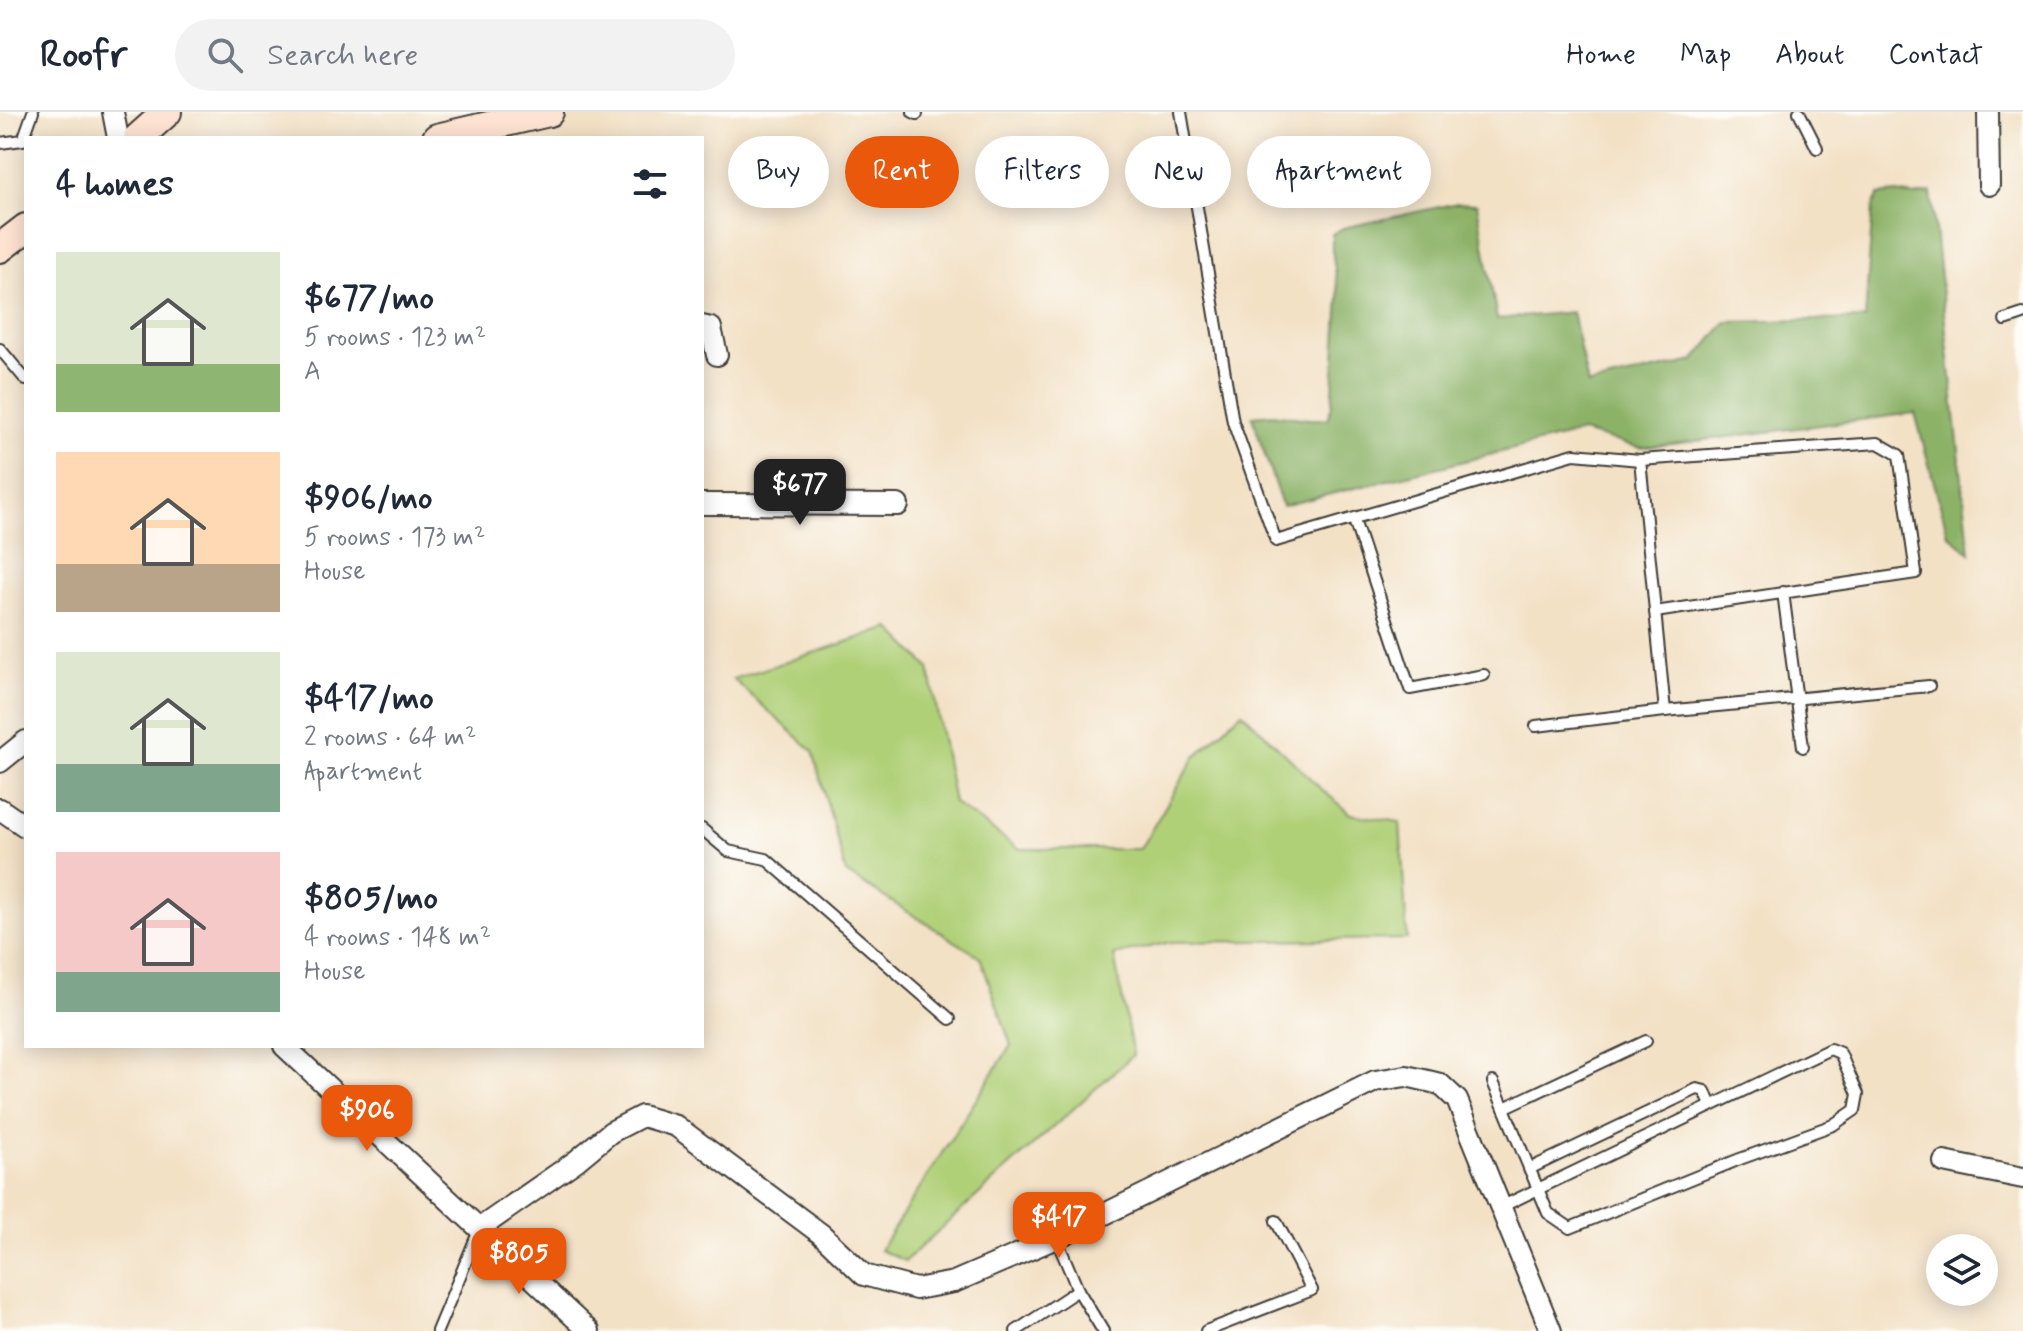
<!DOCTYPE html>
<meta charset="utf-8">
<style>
:root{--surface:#fff;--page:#f2f2f3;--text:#1f2937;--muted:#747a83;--line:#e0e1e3;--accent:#ea580c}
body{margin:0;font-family:Mynerve,sans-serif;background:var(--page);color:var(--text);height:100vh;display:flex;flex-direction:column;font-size:30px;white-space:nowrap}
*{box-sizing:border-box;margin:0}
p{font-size:26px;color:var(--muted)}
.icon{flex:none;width:44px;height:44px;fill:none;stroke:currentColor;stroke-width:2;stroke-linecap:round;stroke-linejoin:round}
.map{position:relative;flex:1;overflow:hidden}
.drawer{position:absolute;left:24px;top:24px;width:680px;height:912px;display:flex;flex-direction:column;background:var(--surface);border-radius:0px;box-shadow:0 4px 20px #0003}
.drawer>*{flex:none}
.hud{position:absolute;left:728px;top:24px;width:760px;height:72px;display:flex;gap:16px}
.tools{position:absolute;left:1926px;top:1122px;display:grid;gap:16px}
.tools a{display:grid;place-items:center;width:72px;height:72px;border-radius:50%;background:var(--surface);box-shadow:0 4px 20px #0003;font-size:40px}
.price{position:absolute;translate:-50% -68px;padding:0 18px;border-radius:16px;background:var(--accent);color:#fff;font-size:26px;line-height:52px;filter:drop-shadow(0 2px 4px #0008)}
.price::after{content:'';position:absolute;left:50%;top:48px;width:24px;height:18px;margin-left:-12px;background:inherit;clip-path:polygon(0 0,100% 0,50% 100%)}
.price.on{background:#222;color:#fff}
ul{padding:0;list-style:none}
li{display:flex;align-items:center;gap:24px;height:200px;padding:0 32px}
li span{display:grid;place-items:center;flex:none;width:224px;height:160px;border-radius:0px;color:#555}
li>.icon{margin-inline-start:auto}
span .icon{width:96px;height:96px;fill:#fffc;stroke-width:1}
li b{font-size:34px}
h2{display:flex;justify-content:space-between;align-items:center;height:96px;padding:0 32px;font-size:34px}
.chip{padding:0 28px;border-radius:36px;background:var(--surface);box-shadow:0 4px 20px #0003;font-size:28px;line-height:72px}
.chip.on{background:var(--accent);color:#fff}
header{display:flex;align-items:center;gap:48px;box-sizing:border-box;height:112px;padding:0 40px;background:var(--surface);border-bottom:2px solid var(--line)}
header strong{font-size:38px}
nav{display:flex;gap:44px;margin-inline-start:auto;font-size:28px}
.search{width:560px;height:72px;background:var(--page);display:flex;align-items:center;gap:20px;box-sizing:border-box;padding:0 28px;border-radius:44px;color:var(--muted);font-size:30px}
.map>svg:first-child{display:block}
.green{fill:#b0d078;stroke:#66764a;stroke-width:2}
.forest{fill:#8cb268;stroke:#546742;stroke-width:2}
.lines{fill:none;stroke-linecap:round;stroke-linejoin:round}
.lane-casing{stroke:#3c3a36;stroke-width:14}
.street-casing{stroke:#3c3a36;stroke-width:24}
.secondary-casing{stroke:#3c3a36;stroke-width:32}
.lane{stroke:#fff;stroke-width:10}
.street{stroke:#fff;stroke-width:20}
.secondary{stroke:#fee3d2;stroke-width:28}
</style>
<header>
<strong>Roofr</strong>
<div class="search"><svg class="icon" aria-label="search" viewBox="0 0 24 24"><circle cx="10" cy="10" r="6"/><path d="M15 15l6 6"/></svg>Search here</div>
<nav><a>Home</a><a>Map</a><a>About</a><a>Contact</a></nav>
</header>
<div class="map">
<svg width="2023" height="1219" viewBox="0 0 2023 1219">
<rect width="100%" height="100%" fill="#fdfcf7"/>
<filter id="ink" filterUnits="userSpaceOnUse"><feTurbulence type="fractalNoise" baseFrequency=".0125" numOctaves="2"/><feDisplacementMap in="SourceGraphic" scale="16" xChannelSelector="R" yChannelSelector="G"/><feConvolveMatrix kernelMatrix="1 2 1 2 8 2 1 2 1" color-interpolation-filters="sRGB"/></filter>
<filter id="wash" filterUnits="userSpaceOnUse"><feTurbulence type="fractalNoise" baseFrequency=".006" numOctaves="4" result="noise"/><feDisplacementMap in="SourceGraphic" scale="32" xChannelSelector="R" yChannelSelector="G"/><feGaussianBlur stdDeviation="1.8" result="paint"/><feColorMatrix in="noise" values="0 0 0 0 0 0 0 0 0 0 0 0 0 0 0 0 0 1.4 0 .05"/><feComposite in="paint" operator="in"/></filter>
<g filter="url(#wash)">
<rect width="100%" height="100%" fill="#f3e1c6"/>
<polygon class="green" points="890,516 929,556 954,691 1019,737 1140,737 1195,645 1242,600 1318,674 1350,702 1400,710 1407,827 1172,830 1114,843 1133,943 905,1149 880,1138 1011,933 980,845 846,761 813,639 733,567"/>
<polygon class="forest" points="1897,81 1914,84 1931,81 1970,441 1948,422 1915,301 1641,336 1582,320 1282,394 1252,304 1272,302 1309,307 1327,307 1332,293 1339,185 1332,137 1332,122 1343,116 1457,91 1477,92 1497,207 1572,200 1588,273 1694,249 1726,210 1865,207 1873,94 1879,83"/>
</g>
<g filter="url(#ink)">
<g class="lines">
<defs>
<g id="lane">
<polyline points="913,0 917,2"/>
<polyline points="1181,0 1233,310 1276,429 1574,342 1640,348 1878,331 1899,343 1916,461 1655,500"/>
<polyline points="1799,0 1817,36"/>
<polyline points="0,31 23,28 33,0"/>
<polyline points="2005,208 2023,202"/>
<polyline points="0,237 26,268"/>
<polyline points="1640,348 1665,599"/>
<polyline points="1354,408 1410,577 1484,563"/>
<polyline points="1783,480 1803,635"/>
<polyline points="1536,614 1665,599 1929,574"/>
<polyline points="702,717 728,739 766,747 950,907"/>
<polygon points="1830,937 1840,941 1858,982 1855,998 1833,1013 1740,1047 1570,1116 1548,1101 1538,1077"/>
<polyline points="1493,970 1538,1077 1501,1095"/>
<polyline points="1504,996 1646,929"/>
<polyline points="1529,1057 1697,977 1705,979 1711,994"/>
<polyline points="1056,1126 1078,1178 1103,1219"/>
<polyline points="437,1219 480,1116"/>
<polyline points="1016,1219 1078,1178"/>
<polyline points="1206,1219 1312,1178 1276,1109"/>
</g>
<g id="street">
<polyline points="113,0 118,26"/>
<polyline points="1988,0 1989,73"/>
<polyline points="702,214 711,216 717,243"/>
<polyline points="702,392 898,393"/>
<polyline points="0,650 26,629"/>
<polyline points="0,697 26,715"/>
<polyline points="284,934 589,1219"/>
<polyline points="1944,1050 2023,1066"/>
<polyline points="480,1116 576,1049 611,1020 642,1004 676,1014 821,1122 864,1163 916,1177 954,1170 1056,1126 1375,969 1406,964 1428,969 1440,972 1457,988 1551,1219"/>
</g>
<g id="secondary">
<polyline points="138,26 167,0"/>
<polyline points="437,26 549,0"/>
<polyline points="0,136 26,116"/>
</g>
</defs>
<use href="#lane" class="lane-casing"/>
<use href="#street" class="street-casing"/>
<use href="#secondary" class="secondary-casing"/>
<use href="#lane" class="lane"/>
<use href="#street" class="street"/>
<use href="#secondary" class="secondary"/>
</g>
</g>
</svg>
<div class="tools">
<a><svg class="icon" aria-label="layers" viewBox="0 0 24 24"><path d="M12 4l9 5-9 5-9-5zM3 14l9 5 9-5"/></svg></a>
</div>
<b class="price on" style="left:800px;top:415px">$677</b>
<b class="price" style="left:367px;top:1041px">$906</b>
<b class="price" style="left:1059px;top:1148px">$417</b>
<b class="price" style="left:519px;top:1184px">$805</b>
<div class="hud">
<a class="chip">Buy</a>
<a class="chip on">Rent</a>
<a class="chip">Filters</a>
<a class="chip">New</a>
<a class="chip">Apartment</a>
</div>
<section class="drawer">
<h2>4 homes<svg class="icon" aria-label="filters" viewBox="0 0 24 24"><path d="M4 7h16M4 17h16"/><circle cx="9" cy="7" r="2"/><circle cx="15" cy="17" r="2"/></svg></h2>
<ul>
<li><span style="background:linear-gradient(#dfe7d0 70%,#8fb573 0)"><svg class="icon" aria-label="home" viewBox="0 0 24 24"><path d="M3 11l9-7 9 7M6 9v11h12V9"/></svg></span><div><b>$677/mo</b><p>5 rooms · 123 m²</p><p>A</p></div></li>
<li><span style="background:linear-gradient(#ffd9b3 70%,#b9a48a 0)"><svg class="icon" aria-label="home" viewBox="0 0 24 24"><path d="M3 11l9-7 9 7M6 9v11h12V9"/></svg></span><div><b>$906/mo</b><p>5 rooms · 173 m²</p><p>House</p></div></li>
<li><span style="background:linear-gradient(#dfe7d0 70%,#7fa58c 0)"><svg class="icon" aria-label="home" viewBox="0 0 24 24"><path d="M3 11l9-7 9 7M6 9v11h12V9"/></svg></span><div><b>$417/mo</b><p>2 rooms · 64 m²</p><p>Apartment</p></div></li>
<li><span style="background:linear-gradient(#f6c9c9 75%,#7fa58c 0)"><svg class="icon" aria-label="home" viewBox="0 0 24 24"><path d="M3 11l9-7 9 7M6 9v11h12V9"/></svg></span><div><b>$805/mo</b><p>4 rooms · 148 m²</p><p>House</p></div></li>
</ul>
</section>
</div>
